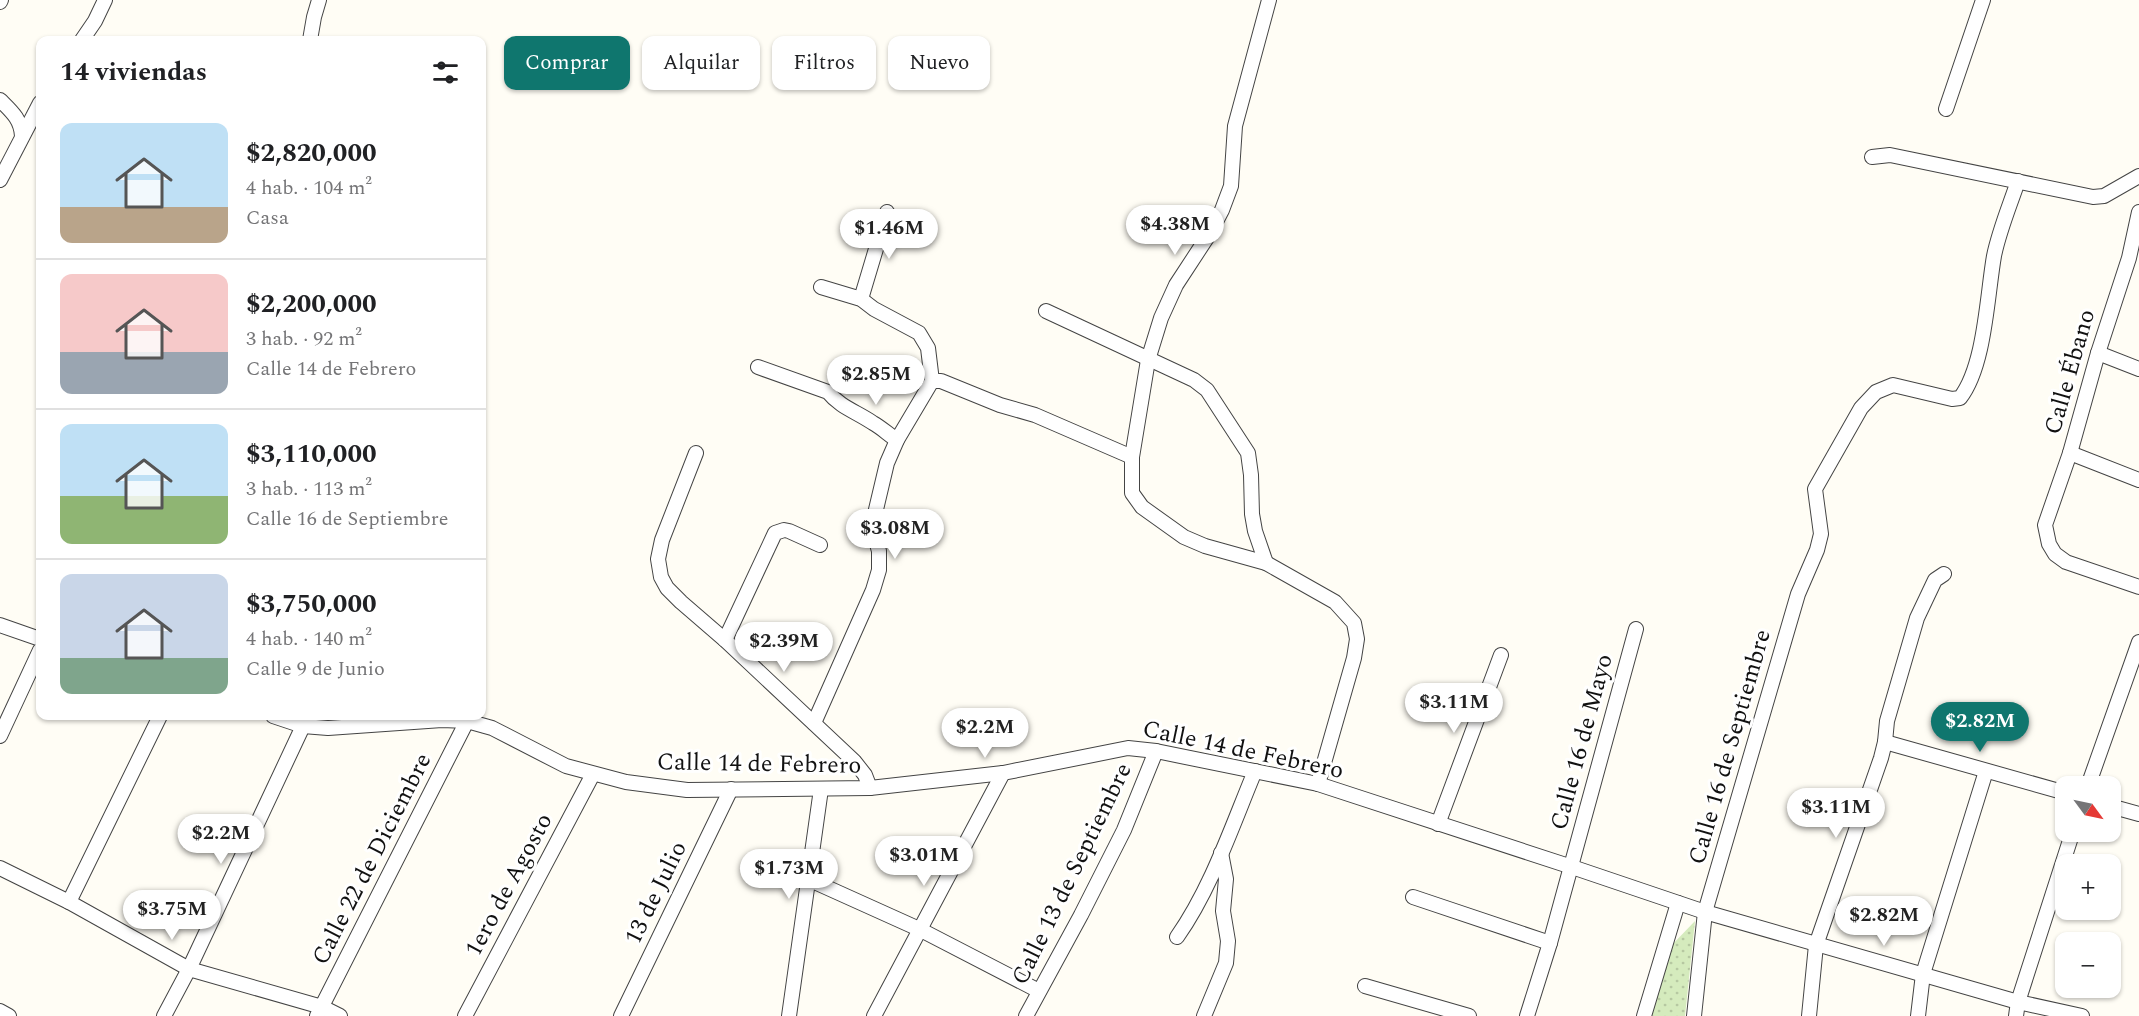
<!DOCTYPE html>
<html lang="es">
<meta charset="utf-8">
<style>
:root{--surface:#fff;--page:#f6f6f6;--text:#202124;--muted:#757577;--line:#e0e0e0;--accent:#0f766e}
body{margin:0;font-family:Spectral,serif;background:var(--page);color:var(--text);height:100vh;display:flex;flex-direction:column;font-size:22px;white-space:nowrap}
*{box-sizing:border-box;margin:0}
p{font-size:20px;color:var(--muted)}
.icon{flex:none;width:33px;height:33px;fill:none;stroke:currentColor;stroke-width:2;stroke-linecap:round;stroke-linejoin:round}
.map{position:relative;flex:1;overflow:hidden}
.details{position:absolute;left:36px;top:36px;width:450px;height:684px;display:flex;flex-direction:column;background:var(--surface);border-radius:12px;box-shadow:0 2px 4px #0004}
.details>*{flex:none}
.hud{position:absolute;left:504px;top:36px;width:570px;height:54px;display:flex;gap:12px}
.needle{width:39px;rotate:123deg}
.fabs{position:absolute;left:2055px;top:776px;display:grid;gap:12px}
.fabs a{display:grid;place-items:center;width:66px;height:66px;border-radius:12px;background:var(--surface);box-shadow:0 2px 4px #0004;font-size:30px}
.price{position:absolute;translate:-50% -51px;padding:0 14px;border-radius:21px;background:#fff;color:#222;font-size:20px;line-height:39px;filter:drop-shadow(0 2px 3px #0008)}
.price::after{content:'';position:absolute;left:50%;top:36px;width:18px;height:14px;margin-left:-9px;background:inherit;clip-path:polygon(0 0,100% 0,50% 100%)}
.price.on{background:var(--accent);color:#fff}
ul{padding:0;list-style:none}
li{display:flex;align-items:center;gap:18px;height:150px;padding:0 24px}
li+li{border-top:2px solid var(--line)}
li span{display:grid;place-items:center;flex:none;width:168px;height:120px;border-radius:12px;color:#555}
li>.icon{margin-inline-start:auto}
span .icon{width:72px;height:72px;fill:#fffc;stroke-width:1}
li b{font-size:26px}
h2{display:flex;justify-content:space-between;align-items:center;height:72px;padding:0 24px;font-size:26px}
.pill{padding:0 21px;border-radius:12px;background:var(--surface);box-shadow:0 2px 4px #0004;font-size:21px;line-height:54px}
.pill.on{background:var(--accent);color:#fff}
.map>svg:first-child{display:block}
.grass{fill:url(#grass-dots)}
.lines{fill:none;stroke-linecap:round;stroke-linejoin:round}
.minor-casing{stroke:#444;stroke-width:16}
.minor{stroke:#fff;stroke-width:14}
.labels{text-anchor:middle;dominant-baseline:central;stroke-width:6;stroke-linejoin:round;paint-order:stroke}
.street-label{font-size:24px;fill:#111;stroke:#fff}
</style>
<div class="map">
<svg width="2139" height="1016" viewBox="0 0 2139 1016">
<defs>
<pattern id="grass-dots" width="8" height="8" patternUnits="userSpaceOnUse" patternTransform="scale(1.5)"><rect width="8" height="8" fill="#d5ebbd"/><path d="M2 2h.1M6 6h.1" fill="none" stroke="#b6c8a1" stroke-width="1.8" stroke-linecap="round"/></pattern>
</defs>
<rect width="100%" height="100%" fill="#fffdf5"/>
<polygon class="grass" points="1695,921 1685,1016 1651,1016 1669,948"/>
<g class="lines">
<defs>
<g id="minor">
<polyline points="1269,0 1235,126 1231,186 1222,210 1210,233 1176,285 1161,318 1148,360 1132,457 1132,493 1142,507 1184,537 1205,546 1266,563 1335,602 1354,623 1357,639 1354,658 1318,784"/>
<polyline points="0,2 1,0"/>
<polyline points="82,40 95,21 105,0"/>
<polyline points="310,40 314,17 319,0"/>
<path d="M 0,100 C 11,111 21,119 22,136"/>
<polyline points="1946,109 1983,0"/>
<polyline points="1872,157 1890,155 2093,197 2104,196 2139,176"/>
<polyline points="0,180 40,103"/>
<polyline points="2139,212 2129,258 2098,353 2070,453 2045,525 2049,544 2055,554 2066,562 2139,587"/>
<polyline points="861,299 887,212"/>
<polyline points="1046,311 1194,380 1207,390 1248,453 1251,475 1252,514 1255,531 1266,563"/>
<polyline points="2098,353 2139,369"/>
<path d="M 758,367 L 828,392 C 840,407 857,412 873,423 C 882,428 889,435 897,440"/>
<polyline points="932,381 941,381 1000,405 1035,415 1132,457"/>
<polyline points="696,453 662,540 658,559 661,577 667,588 681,602 725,640 854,761 865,775 870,788"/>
<polyline points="2070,453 2139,480"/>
<polyline points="0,625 40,639"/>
<polyline points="725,640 775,533 784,530 789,531 820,545"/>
<polyline points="273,716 303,726 328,728 442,720 467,721 492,728 566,766 626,782 687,790 870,788 1003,773 1128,748 1156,751 1318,784 1572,867 1705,912 2018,1002 2082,1016"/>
<polyline points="814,723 873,590 879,570 879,551 874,534 874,518 887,463 897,440 932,381 928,348 919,333 874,309 861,299 821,287"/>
<polyline points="0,736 40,650"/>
<polyline points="1885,742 2066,793"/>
<polyline points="2088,786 2139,642"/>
<polyline points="2110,806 2139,814"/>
<polyline points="1438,824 1501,655"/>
<polyline points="0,868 69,902 189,969 322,1007 340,1016"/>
<polyline points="808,879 919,929 1039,991"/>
<polyline points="1413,897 1550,943"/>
<polyline points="69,902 160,716"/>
<path d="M 1177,937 C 1211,889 1232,826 1255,771"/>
<polyline points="1365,986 1469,1016"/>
<polyline points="0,1011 9,1016"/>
<polyline points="164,1016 189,969 303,726"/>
<polyline points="317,1016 467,721"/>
<polyline points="465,1016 593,774"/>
<polyline points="621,1016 731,789"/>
<polyline points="789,1016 821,789"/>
<polyline points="874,1016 1003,773"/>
<polyline points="1026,1016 1081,915 1124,830 1156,751"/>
<polyline points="1204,1016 1226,963 1228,941 1223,911 1226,879 1221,853"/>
<polyline points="1527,1016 1550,943 1636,629"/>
<polyline points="1644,1016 1678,903"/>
<path d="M 1694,1016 L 1705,912 L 1798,594 L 1817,550 L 1821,534 L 1815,489 L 1861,408 L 1876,392 L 1893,385 L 1952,399 L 1960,398 C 1985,366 1987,296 1994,256 C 1999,231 2010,205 2018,181"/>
<polyline points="1809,1016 1816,945 1881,758 1885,742 1887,721 1917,618 1935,580 1944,574"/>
<polyline points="1918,1016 1923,974 1986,771"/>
<polyline points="2016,1016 2018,1002 2073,831"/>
</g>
</defs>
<use href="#minor" class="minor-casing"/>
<use href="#minor" class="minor"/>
</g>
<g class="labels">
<g class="street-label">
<text transform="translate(2070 372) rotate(-74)">Calle Ébano</text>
<text transform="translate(1582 742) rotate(-75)">Calle 16 de Mayo</text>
<text transform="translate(1730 747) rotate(-74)">Calle 16 de Septiembre</text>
<text transform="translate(1243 750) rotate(12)">Calle 14 de Febrero</text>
<text transform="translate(759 764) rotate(1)">Calle 14 de Febrero</text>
<text transform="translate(372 859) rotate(-63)">Calle 22 de Diciembre</text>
<text transform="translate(1072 874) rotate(-64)">Calle 13 de Septiembre</text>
<text transform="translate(509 885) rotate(-62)">1ero de Agosto</text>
<text transform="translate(656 893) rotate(-64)">13 de Julio</text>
</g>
</g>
</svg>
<div class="fabs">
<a><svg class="needle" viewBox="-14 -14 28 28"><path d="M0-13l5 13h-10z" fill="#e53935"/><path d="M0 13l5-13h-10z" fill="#757577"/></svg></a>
<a>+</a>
<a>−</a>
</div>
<b class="price" style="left:1175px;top:256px">$4.38M</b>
<b class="price" style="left:889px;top:260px">$1.46M</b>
<b class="price" style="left:876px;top:406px">$2.85M</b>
<b class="price" style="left:895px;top:560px">$3.08M</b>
<b class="price" style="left:784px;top:673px">$2.39M</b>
<b class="price" style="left:1454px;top:734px">$3.11M</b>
<b class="price on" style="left:1980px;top:753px">$2.82M</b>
<b class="price" style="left:985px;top:759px">$2.2M</b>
<b class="price" style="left:1836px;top:839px">$3.11M</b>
<b class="price" style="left:221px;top:865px">$2.2M</b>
<b class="price" style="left:924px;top:887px">$3.01M</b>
<b class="price" style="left:789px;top:900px">$1.73M</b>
<b class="price" style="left:172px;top:941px">$3.75M</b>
<b class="price" style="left:1884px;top:947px">$2.82M</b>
<div class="hud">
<a class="pill on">Comprar</a>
<a class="pill">Alquilar</a>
<a class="pill">Filtros</a>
<a class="pill">Nuevo</a>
</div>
<section class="details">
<h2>14 viviendas<svg class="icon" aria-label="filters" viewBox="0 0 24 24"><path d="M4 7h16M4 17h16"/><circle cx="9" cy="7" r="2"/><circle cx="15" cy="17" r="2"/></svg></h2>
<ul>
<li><span style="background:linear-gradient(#bfe0f5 70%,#b9a48a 0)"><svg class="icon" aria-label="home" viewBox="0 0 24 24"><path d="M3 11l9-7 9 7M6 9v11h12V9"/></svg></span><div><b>$2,820,000</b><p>4 hab. · 104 m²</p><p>Casa</p></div></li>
<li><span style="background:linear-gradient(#f6c9c9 65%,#9aa5b1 0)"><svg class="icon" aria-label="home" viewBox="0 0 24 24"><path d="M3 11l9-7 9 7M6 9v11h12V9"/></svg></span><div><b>$2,200,000</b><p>3 hab. · 92 m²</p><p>Calle 14 de Febrero</p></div></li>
<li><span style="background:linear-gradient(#bfe0f5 60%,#8fb573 0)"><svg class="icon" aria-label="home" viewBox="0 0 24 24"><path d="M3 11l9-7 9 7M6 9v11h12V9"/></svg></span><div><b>$3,110,000</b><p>3 hab. · 113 m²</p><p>Calle 16 de Septiembre</p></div></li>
<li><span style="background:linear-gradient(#c9d6e8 70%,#7fa58c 0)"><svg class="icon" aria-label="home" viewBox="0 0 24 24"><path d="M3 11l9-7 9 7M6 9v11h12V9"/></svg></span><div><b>$3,750,000</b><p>4 hab. · 140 m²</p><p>Calle 9 de Junio</p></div></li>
</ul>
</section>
</div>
